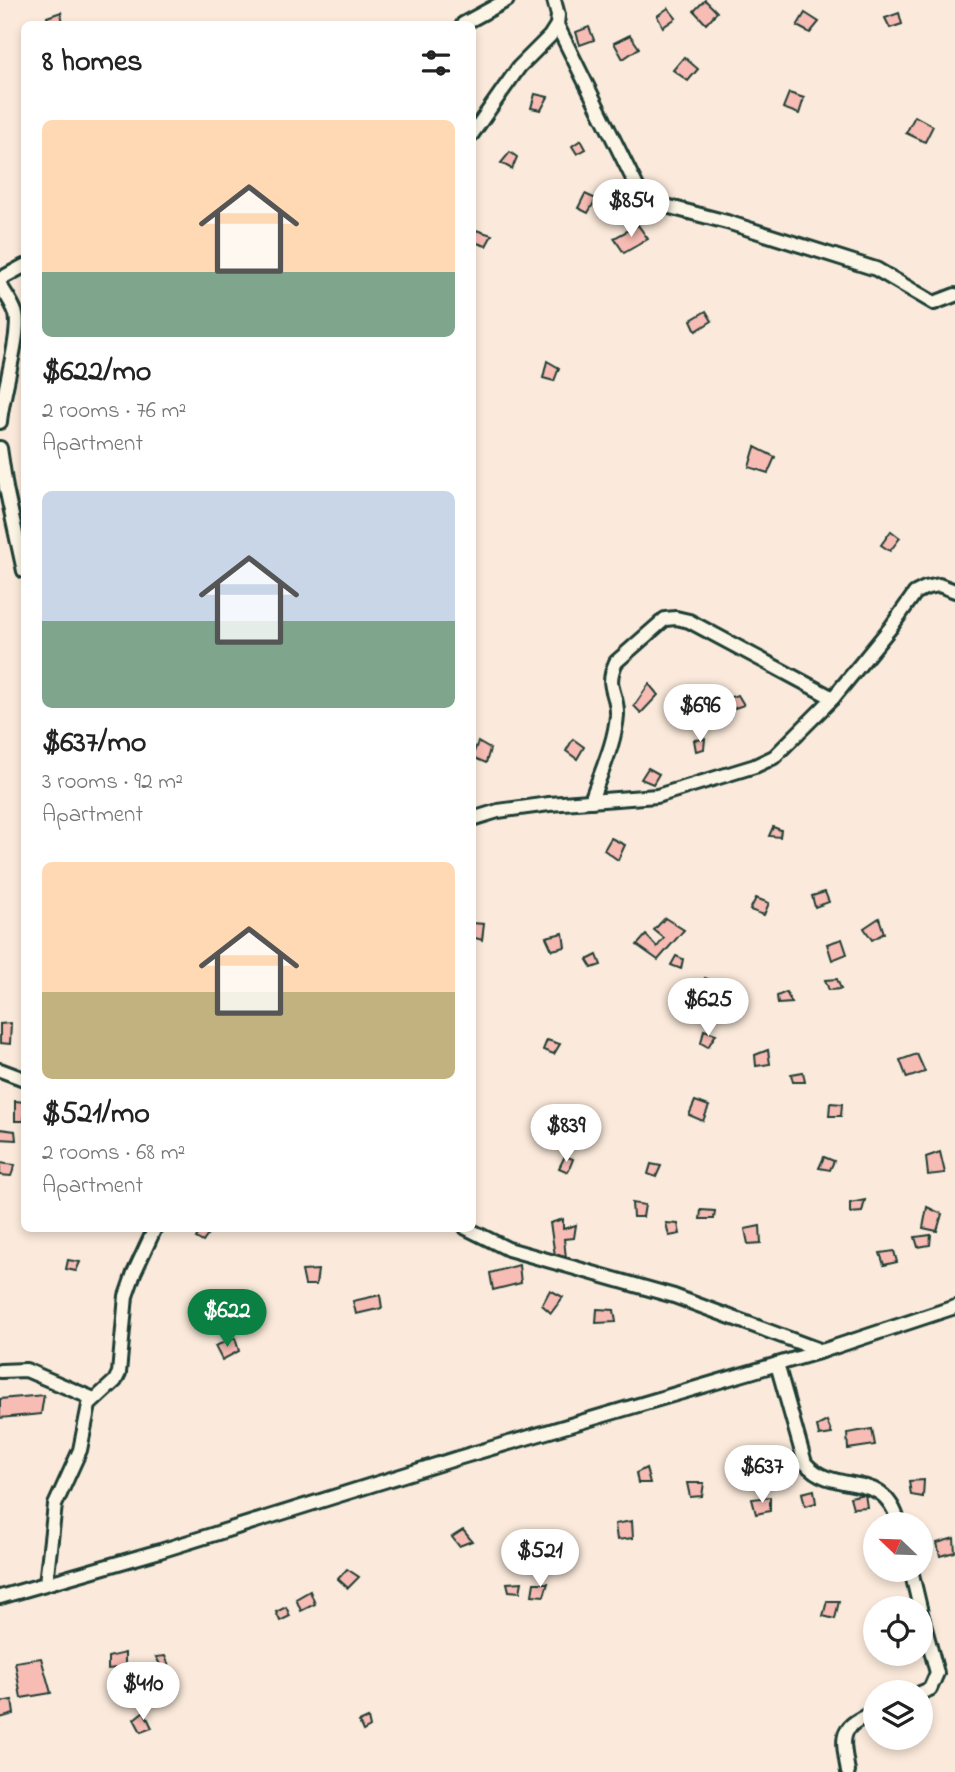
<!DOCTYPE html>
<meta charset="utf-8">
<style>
:root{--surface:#fff;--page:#f6f6f6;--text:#222;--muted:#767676;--accent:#0b8043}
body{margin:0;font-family:"Indie Flower",sans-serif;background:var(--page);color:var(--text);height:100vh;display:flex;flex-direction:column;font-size:26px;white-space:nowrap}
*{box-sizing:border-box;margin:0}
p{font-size:23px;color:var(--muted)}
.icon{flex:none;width:38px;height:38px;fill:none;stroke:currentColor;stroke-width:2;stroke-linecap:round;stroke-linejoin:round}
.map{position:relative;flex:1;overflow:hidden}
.sheet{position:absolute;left:21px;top:21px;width:455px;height:1211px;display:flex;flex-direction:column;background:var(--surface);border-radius:10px;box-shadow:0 4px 10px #0003}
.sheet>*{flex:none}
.needle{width:46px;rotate:293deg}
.fabs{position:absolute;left:863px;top:1512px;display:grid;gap:14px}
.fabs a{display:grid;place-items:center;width:70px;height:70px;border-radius:50%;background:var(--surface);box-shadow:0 4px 10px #0003;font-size:35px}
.price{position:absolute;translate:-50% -60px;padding:0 16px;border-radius:24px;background:#fff;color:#222;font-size:23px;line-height:46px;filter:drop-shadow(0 2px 4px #0008)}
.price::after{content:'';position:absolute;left:50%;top:42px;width:21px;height:16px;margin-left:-10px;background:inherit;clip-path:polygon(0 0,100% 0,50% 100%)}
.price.on{background:var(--accent);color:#fff}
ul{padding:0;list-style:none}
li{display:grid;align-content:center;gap:14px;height:371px;padding:0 21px}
li span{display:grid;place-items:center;height:217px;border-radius:10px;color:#555}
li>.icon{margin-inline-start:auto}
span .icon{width:126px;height:126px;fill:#fffc;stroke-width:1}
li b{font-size:30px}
h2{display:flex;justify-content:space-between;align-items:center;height:84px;padding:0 21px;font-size:30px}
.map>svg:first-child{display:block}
.building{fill:#f7bcb4;stroke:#1f3d34;stroke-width:2}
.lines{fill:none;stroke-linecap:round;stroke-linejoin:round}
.street-casing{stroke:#1f3d34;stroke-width:18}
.street{stroke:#fcf5e5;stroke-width:12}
</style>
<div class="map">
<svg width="955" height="1772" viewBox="0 0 955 1772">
<rect width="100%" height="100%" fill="#fbeadb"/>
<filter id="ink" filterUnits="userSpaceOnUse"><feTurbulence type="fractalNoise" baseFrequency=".0143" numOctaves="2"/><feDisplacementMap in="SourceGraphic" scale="14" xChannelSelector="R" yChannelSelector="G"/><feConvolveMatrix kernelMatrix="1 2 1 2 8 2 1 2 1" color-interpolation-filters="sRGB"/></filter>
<g filter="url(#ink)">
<g class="building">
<polygon points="705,0 717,12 706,24 694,11"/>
<polygon points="668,8 676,18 663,27 657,16"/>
<polygon points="61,12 63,24 49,24 47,17"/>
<polygon points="805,13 819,22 810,33 797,26"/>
<polygon points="899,13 902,24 890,28 885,18"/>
<polygon points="589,27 594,40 580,45 576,32"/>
<polygon points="630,35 639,48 623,59 614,43"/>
<polygon points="684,57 698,69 688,81 673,70"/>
<polygon points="789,93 804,98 799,114 783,108"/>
<polygon points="535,94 548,97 541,110 531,108"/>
<polygon points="915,116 933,126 925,142 906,133"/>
<polygon points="581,140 586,149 577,154 572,146"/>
<polygon points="510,152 517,157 512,169 501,163"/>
<polygon points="585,194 596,199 588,213 578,208"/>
<polygon points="638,225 648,239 624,253 614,238"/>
<polygon points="476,230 492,235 486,246 474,242"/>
<polygon points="706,311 712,321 696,331 691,320"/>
<polygon points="547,361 559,368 554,381 543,378"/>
<polygon points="755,447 775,457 768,473 749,467"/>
<polygon points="891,531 900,538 890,551 881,545"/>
<polygon points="649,684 658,695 641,713 634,706"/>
<polygon points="738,695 744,705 732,709 728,698"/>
<polygon points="573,739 584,747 577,759 566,751"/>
<polygon points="705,739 704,749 696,751 694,740"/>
<polygon points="478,742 490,749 486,763 472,757"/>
<polygon points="648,768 659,774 653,784 641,779"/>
<polygon points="773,827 781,830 780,837 769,836"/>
<polygon points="611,838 625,845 618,860 604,850"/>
<polygon points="825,892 829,902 815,907 812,896"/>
<polygon points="756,898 769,903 764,915 750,910"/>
<polygon points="665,918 684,930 658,960 637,945 646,935 657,947 664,938 654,930"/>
<polygon points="879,918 884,933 872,940 864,928"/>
<polygon points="472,923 484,924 482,940 472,937"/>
<polygon points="563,933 565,947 552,950 546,937"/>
<polygon points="842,939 847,954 832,960 827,944"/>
<polygon points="597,955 601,965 592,968 587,960"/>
<polygon points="676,956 683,959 681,969 671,965"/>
<polygon points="705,978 718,984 712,997 698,992"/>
<polygon points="837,979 841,989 829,990 825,980"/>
<polygon points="786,992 792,1003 778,1004 777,996"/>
<polygon points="11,1023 10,1044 0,1043 0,1024"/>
<polygon points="704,1030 716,1034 708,1047 701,1043"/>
<polygon points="547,1040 560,1044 554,1054 543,1050"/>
<polygon points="768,1050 770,1064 756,1066 755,1055"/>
<polygon points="917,1054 925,1072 907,1078 900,1060"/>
<polygon points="803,1072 805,1082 793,1082 791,1074"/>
<polygon points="15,1101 24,1102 24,1121 15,1121"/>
<polygon points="695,1101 709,1106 703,1121 689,1115"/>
<polygon points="830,1103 842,1104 841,1116 829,1116"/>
<polygon points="0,1129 15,1131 16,1140 0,1139"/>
<polygon points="940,1152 945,1173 928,1175 926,1157"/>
<polygon points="565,1156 573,1159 568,1172 559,1168"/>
<polygon points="824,1157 834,1161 830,1170 819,1168"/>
<polygon points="0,1163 15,1165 11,1176 0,1175"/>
<polygon points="651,1164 661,1166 656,1177 648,1174"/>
<polygon points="865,1200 862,1212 850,1213 850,1203"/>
<polygon points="632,1203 645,1205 643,1217 633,1217"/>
<polygon points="927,1207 942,1214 937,1231 923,1228"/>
<polygon points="701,1210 715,1211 714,1219 700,1219"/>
<polygon points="563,1219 563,1229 576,1225 574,1238 564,1239 566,1258 556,1262 550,1223"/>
<polygon points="666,1223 678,1224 680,1234 669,1236"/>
<polygon points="760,1226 761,1243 748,1244 745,1229"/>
<polygon points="202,1228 210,1232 203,1242 196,1238"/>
<polygon points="931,1235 930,1245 918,1247 915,1237"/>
<polygon points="894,1251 897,1262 884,1265 880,1253"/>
<polygon points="68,1260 80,1262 76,1271 66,1269"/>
<polygon points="519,1265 521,1283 493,1290 490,1273"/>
<polygon points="318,1270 316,1285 305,1285 302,1271"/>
<polygon points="550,1290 563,1297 551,1313 542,1305"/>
<polygon points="380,1295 382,1308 356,1314 353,1301"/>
<polygon points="597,1309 614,1310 616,1322 596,1323"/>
<polygon points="235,1338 239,1351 222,1360 215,1346"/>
<polygon points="44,1395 41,1414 0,1418 0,1399"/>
<polygon points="827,1421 832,1434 819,1436 817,1426"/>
<polygon points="872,1429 875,1445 848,1449 847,1433"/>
<polygon points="646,1468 650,1483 638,1483 636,1473"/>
<polygon points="924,1480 923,1497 911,1495 909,1481"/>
<polygon points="687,1483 704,1483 702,1496 690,1497"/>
<polygon points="814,1490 816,1503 805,1506 802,1493"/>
<polygon points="865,1494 867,1507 853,1508 850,1497"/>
<polygon points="770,1497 770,1511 756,1514 752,1499"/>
<polygon points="632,1521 633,1538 617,1540 615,1524"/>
<polygon points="463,1530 472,1541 459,1546 452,1537"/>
<polygon points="954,1538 955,1552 940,1556 937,1543"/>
<polygon points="347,1569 359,1577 348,1588 338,1579"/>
<polygon points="522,1582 520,1592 509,1591 507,1583"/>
<polygon points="534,1583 548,1583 544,1596 532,1595"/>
<polygon points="310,1591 315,1604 301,1611 296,1599"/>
<polygon points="827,1601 839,1601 835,1619 823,1616"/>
<polygon points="286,1607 290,1616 280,1621 276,1612"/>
<polygon points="125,1653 125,1667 108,1669 108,1657"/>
<polygon points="165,1656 169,1666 162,1668 156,1657"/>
<polygon points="41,1658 51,1693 21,1698 15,1662"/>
<polygon points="12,1700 14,1714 0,1718 0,1702"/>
<polygon points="144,1711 152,1728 141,1732 134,1719"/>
<polygon points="368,1718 370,1727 363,1731 359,1722"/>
</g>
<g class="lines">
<defs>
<g id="street">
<polyline points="463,24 507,0"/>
<polyline points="557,25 640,193 647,201 727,222 876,269 934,303 955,295"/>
<polyline points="472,134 519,67 550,36 557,25 558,15 554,0"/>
<polyline points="0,279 24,266"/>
<path d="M 0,285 C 5,293 13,304 16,314 C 21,334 2,395 0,422"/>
<polyline points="0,448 6,488 24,571"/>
<path d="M 591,801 C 600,774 615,744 617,715 C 618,692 604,688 616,662 L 665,619 L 676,618 L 689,621 L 833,698"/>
<polyline points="472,819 498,811 549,804 657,796 755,766 774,757 833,698 891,627 915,593 925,588 939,585 955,591"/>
<polyline points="0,1070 24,1079"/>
<polyline points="466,1228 508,1249 674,1296 822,1351"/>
<path d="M 777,1364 L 805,1463 C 836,1498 884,1466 899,1524"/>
<polyline points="0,1371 26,1370 94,1399"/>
<polyline points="911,1570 920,1608"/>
<polyline points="46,1583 55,1505 80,1450 89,1405 115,1381 119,1373 126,1296 134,1273 155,1228"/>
<polyline points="0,1597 160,1551 458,1458 822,1351 955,1307"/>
<polyline points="920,1609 937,1673 930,1689 920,1693"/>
<path d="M 848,1772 C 842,1735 838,1727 875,1712"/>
</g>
</defs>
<use href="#street" class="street-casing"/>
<use href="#street" class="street"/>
</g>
</g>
</svg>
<div class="fabs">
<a><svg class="needle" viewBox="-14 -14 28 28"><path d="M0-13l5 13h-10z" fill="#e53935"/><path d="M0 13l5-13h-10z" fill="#767676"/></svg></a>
<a><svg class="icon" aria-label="locate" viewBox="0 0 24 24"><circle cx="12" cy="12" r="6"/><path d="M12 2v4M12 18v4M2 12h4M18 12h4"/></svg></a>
<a><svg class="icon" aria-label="layers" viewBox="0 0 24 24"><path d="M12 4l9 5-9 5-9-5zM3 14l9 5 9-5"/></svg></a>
</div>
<b class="price" style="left:631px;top:239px">$854</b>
<b class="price" style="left:700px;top:744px">$696</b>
<b class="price" style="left:708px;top:1038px">$625</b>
<b class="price" style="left:566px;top:1164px">$839</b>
<b class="price on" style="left:227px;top:1349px">$622</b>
<b class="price" style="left:762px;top:1505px">$637</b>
<b class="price" style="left:540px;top:1589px">$521</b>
<b class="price" style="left:143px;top:1722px">$410</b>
<section class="sheet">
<h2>8 homes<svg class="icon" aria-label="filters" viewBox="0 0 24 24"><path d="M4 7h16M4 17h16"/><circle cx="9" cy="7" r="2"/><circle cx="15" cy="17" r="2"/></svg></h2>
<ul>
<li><span style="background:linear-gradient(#ffd9b3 70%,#7fa58c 0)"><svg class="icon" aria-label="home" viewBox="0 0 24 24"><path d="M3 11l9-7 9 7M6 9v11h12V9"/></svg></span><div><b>$622/mo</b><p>2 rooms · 76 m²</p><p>Apartment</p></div></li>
<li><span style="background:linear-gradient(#c9d6e8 60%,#7fa58c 0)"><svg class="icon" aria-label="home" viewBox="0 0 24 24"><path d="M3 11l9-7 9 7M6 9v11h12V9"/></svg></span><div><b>$637/mo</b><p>3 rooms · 92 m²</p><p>Apartment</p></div></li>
<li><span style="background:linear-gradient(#ffd9b3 60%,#c2b280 0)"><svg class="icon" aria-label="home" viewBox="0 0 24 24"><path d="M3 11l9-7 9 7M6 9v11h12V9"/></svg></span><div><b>$521/mo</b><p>2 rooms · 68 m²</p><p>Apartment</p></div></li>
</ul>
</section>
</div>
